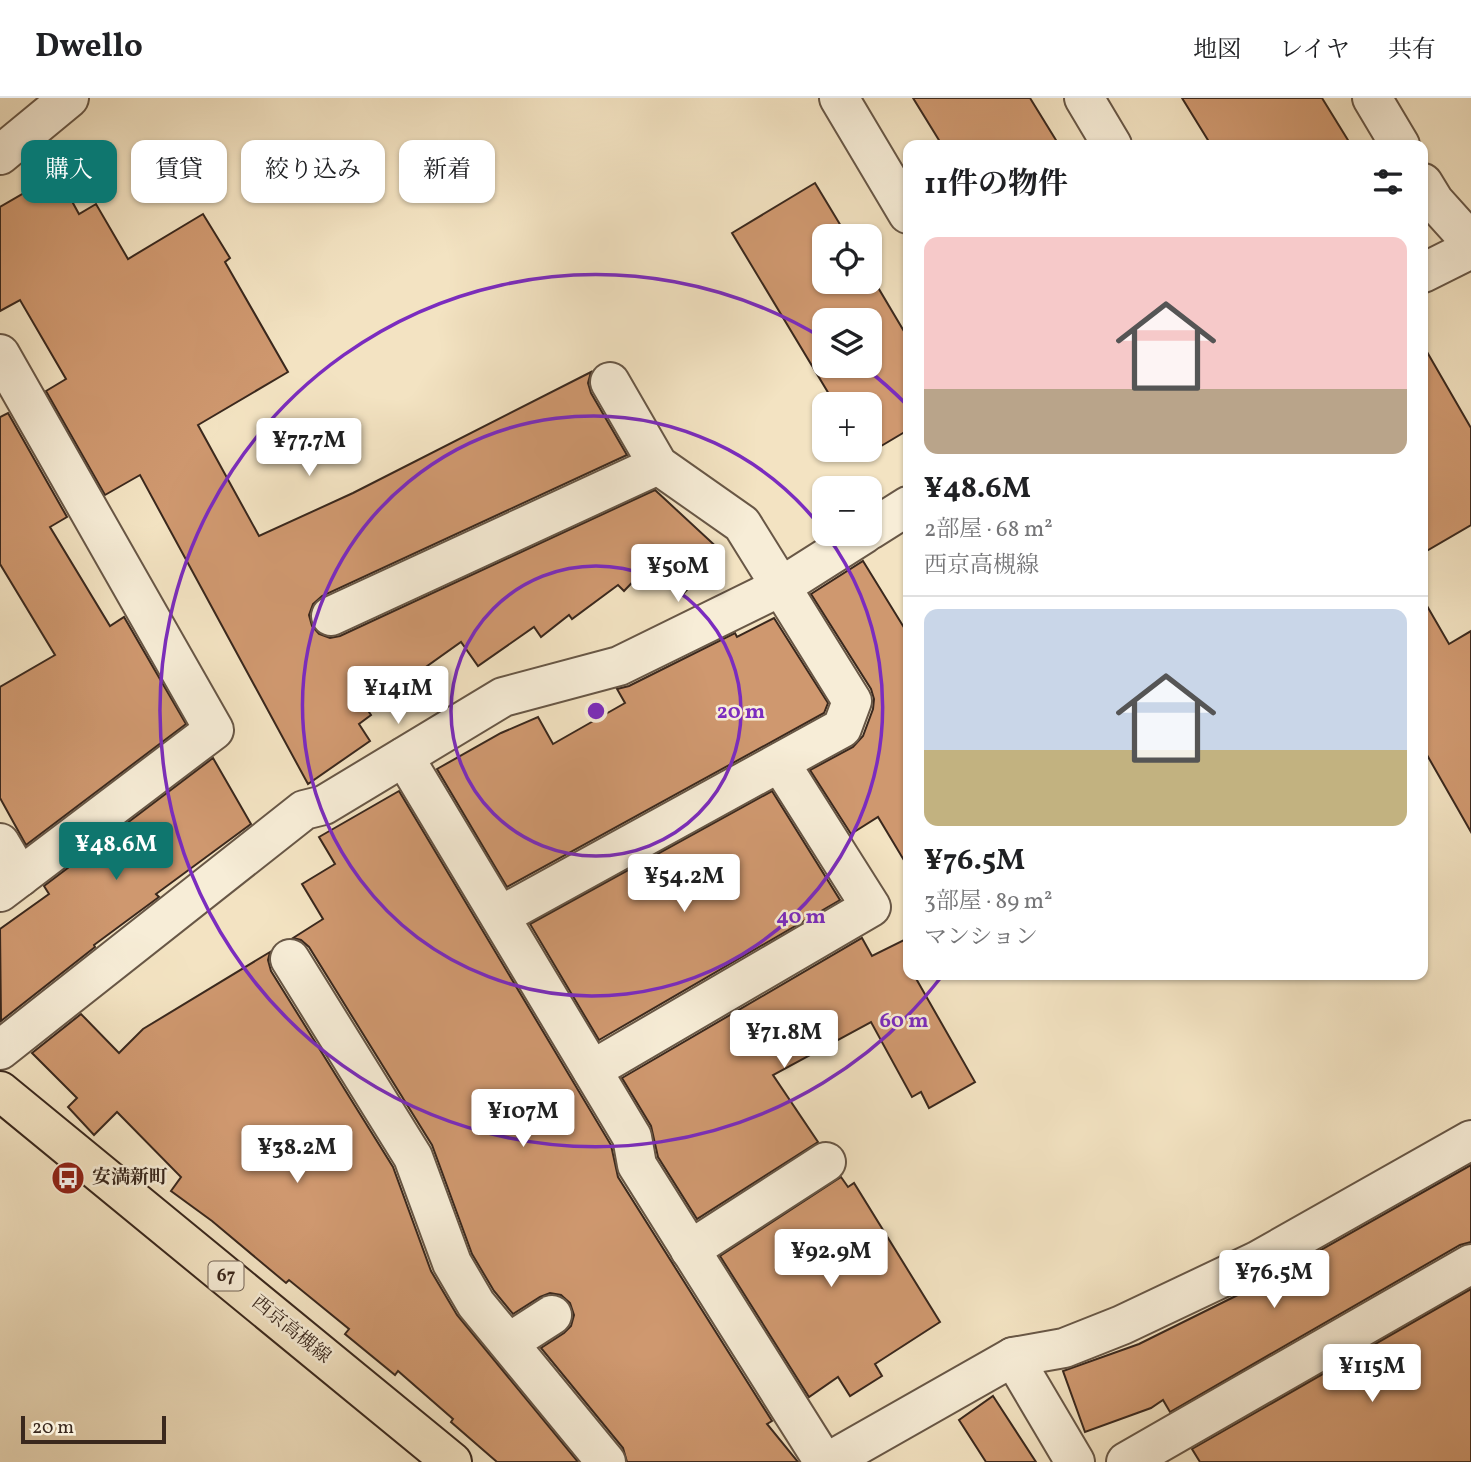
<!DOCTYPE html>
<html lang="ja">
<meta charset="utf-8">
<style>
:root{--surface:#fff;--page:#f2f2f2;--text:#202124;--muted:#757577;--line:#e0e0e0;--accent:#0f766e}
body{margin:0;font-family:Vollkorn,"Noto Serif JP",serif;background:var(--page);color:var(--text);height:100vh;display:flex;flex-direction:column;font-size:26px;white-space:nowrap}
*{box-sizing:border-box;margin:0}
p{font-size:23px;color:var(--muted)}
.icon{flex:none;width:38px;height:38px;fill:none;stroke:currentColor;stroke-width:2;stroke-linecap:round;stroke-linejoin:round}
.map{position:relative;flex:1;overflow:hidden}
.sheet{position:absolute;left:903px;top:42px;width:525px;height:840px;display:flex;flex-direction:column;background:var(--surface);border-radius:14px;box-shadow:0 2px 5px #0004}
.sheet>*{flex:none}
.banner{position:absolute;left:21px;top:42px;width:665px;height:63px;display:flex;gap:14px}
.tools{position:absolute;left:812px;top:126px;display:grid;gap:14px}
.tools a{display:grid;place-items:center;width:70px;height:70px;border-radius:14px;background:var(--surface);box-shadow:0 2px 5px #0004;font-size:35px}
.scale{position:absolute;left:21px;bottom:18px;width:145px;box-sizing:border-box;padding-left:7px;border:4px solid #3a281d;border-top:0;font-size:19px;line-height:24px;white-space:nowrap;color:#3a281d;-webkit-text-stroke:5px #f7edd7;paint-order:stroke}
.price{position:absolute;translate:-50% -60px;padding:0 16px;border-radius:7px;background:#fff;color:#222;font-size:23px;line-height:46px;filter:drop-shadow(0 2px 4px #0008)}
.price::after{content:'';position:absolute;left:50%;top:42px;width:21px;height:16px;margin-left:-10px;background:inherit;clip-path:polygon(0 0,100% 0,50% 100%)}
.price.on{background:var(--accent);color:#fff}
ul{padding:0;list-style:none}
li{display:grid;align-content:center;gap:14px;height:371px;padding:0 21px}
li+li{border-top:2px solid var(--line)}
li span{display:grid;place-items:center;height:217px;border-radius:14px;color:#555}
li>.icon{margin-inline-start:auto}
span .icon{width:126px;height:126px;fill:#fffc;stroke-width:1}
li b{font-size:30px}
h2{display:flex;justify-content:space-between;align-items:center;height:84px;padding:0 21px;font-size:30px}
.tag{padding:0 24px;border-radius:14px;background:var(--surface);box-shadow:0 2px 5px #0004;font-size:24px;line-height:63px}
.tag.on{background:var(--accent);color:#fff}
header{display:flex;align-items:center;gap:42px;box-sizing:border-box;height:98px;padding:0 35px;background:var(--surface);border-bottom:2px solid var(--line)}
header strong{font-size:33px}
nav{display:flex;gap:38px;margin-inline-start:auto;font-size:24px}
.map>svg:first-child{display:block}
.building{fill:#cf986f;stroke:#3a281d;stroke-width:2;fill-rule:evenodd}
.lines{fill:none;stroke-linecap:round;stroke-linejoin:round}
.street-casing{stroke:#685746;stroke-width:42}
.primary-casing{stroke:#3a281d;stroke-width:42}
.street{stroke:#f7edd7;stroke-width:38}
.primary{stroke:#f3e3c2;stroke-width:38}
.ring{fill:none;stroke:#7b2cbf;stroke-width:3.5}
.labels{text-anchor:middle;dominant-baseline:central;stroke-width:5;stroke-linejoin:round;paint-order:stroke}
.shield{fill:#f7edd7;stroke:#736355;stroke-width:2}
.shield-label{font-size:18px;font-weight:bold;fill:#3a281d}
.poi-label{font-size:19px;font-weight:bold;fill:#3a281d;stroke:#f7edd7;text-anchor:start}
.street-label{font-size:19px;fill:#3a281d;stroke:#f7edd7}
.centre{fill:#7b2cbf;stroke:#f7edd7;stroke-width:3.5}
.ring-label{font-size:21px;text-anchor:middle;font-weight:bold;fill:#7b2cbf;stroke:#f7edd7;stroke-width:5;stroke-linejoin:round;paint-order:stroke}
</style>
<header>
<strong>Dwello</strong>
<nav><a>地図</a><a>レイヤ</a><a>共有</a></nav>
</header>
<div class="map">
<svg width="1471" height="1364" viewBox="0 0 1471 1364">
<rect width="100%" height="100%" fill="#f3e3c2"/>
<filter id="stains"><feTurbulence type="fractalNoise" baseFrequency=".00286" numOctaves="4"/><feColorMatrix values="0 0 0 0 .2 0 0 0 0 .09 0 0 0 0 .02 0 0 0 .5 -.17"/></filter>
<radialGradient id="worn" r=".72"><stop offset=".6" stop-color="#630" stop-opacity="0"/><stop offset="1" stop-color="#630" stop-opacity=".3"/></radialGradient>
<g class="building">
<polygon points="913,0 1030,0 1059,47 942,47"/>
<polygon points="1182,0 1322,0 1351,47 1211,47"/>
<polygon points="57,76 79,116 96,106 128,161 203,116 230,160 225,164 288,274 198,327 259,438 353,395 591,274 588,285 591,295 627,357 322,498 313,506 309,517 312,528 319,536 330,540 340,538 655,392 722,454 683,496 650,466 624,493 618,487 572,521 569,517 541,539 534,529 478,568 461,544 367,611 371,617 359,626 370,643 308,686 140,377 105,397 46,293 66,281 20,202 0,213 0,109"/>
<path d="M 815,85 L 847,138 L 824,138 L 824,184 L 870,184 L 870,176 L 908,240 L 908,332 L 866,357 L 862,352 L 870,352 L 870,306 L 835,306 L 732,135 ZM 824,222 L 870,222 L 870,268 L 824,268 Z"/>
<polygon points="1423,247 1471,330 1471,427 1423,455"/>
<polygon points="8,315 67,419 50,429 110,528 124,519 186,626 26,747 0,700 0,589 55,557 0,466 0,319"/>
<polygon points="863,463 908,536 908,769 878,719 851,736 810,672 853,649 863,638 873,611 874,601 871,591 811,496"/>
<polygon points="1423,501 1449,546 1471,533 1471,734 1423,650"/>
<polygon points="774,520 828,605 824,615 507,789 437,671 501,635 538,619 553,646 625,605 617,591 629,588 735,535 737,539"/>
<polygon points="213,660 251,726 156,796 159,799 94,847 95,849 1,923 0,831 49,796 44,788"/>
<polygon points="399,693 611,1047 618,1079 772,1323 767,1326 798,1364 627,1364 623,1350 541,1250 564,1235 571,1228 574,1217 570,1205 561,1197 550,1195 540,1199 513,1216 494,1193 472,1156 432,1047 309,849 301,842 293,840 323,821 302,786 335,766 319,739"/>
<polygon points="772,693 840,802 599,942 530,826"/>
<polygon points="862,840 872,858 908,840 908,877 914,877 975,984 929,1010 921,994 912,999 871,924 773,977 818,1044 697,1121 658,1059 651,1028 622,980"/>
<polygon points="270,854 268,862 271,873 393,1069 431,1173 457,1217 578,1364 497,1364 451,1324 453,1321 398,1273 395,1277 345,1236 349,1231 289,1182 286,1185 212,1123 171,1093 181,1079 117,1014 94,1037 68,1009 77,1000 32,955 81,916 119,955 143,931"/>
<polygon points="1471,1067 1471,1144 1460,1147 1170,1314 1163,1302 1151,1310 1085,1334 1063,1273 1139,1246 1266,1183"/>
<polygon points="841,1079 848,1089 854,1085 940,1224 875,1266 882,1278 850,1298 838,1279 809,1299 720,1158"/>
<polygon points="1471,1191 1471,1364 1200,1364 1192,1351"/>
<polygon points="993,1298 1036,1364 986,1364 959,1322"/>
</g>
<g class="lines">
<defs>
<g id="street">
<polyline points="839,0 908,116"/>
<polyline points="1084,0 1112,47"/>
<polyline points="1372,0 1400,47"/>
<polyline points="0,57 69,0"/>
<polyline points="1423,85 1434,103 1471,144"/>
<polyline points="1423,175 1471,151"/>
<polyline points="0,256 214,632 0,794"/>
<polyline points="870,432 908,408"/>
<polyline points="331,518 658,367"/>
<polyline points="404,659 632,1039 637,1067 824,1364"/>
<polyline points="0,745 20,779"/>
<polyline points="500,818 842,630 852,603 742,426 658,367 610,284"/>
<polyline points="290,861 413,1059 452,1165 476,1206 606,1364"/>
<polyline points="0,952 304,712 324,707 503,599 619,568 782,488 864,436"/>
<polyline points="592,972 871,809 780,665"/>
<polyline points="690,1152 826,1064"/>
<polyline points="510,1244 552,1217"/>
<polyline points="1013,1259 1064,1250 1122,1227 1257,1163 1471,1042"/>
<polyline points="828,1364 1013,1259 1075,1364"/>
<polyline points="1126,1364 1471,1166"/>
</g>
<polyline id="primary" points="0,993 452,1364"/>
</defs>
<use href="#street" class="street-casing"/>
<use href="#primary" class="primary-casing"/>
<use href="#street" class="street"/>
<use href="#primary" class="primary"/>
</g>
<g class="ring">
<circle cx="596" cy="613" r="145"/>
<path d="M826 436A290 290 0 1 1 823 432"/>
<path d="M942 878A436 436 0 1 1 824 241M864 269A436 436 0 0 1 907 307"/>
</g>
<defs>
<symbol id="bus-disc" viewBox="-11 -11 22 22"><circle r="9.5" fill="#8f2418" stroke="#f7edd7"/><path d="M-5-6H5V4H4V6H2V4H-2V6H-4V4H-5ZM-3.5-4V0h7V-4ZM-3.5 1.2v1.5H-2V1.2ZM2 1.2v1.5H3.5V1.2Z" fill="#fff"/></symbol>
</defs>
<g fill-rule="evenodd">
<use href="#bus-disc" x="49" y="1061" width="38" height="38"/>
</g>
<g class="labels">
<rect class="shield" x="208.5" y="1163.5" width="35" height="29" rx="5"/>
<g class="shield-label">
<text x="226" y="1178">67</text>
</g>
<g class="poi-label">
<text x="92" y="1080">安満新町</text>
</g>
<g class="street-label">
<text transform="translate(291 1232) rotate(39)">西京高槻線</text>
</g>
</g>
<circle cx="596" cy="613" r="10" class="centre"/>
<g class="ring-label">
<text x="741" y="620">20 m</text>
<text x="801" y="825">40 m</text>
<text x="904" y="929">60 m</text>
</g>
<rect width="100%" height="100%" filter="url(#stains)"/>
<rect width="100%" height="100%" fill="url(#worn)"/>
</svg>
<div class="tools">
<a><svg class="icon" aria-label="locate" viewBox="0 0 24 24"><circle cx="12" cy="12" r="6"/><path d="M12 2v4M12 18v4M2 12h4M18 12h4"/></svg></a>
<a><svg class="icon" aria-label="layers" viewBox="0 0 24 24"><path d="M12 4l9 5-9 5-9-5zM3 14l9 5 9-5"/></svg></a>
<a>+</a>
<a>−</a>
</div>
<div class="scale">20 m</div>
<b class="price" style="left:309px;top:380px">¥77.7M</b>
<b class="price" style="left:678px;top:506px">¥50M</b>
<b class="price" style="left:398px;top:628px">¥141M</b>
<b class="price on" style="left:116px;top:784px">¥48.6M</b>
<b class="price" style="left:684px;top:816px">¥54.2M</b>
<b class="price" style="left:784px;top:972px">¥71.8M</b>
<b class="price" style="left:523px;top:1051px">¥107M</b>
<b class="price" style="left:297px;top:1087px">¥38.2M</b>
<b class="price" style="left:831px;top:1191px">¥92.9M</b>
<b class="price" style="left:1274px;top:1212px">¥76.5M</b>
<b class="price" style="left:1372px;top:1306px">¥115M</b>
<div class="banner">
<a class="tag on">購入</a>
<a class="tag">賃貸</a>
<a class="tag">絞り込み</a>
<a class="tag">新着</a>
</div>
<section class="sheet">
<h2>11件の物件<svg class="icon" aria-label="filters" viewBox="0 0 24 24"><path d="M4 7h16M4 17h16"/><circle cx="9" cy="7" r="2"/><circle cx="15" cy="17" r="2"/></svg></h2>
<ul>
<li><span style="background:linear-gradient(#f6c9c9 70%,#b9a48a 0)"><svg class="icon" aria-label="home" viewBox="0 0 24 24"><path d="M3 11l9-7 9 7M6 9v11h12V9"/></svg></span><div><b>¥48.6M</b><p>2部屋 · 68 m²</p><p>西京高槻線</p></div></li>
<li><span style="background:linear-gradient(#c9d6e8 65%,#c2b280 0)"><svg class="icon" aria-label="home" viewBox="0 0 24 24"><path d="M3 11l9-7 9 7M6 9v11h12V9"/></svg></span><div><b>¥76.5M</b><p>3部屋 · 89 m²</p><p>マンション</p></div></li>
</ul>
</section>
</div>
